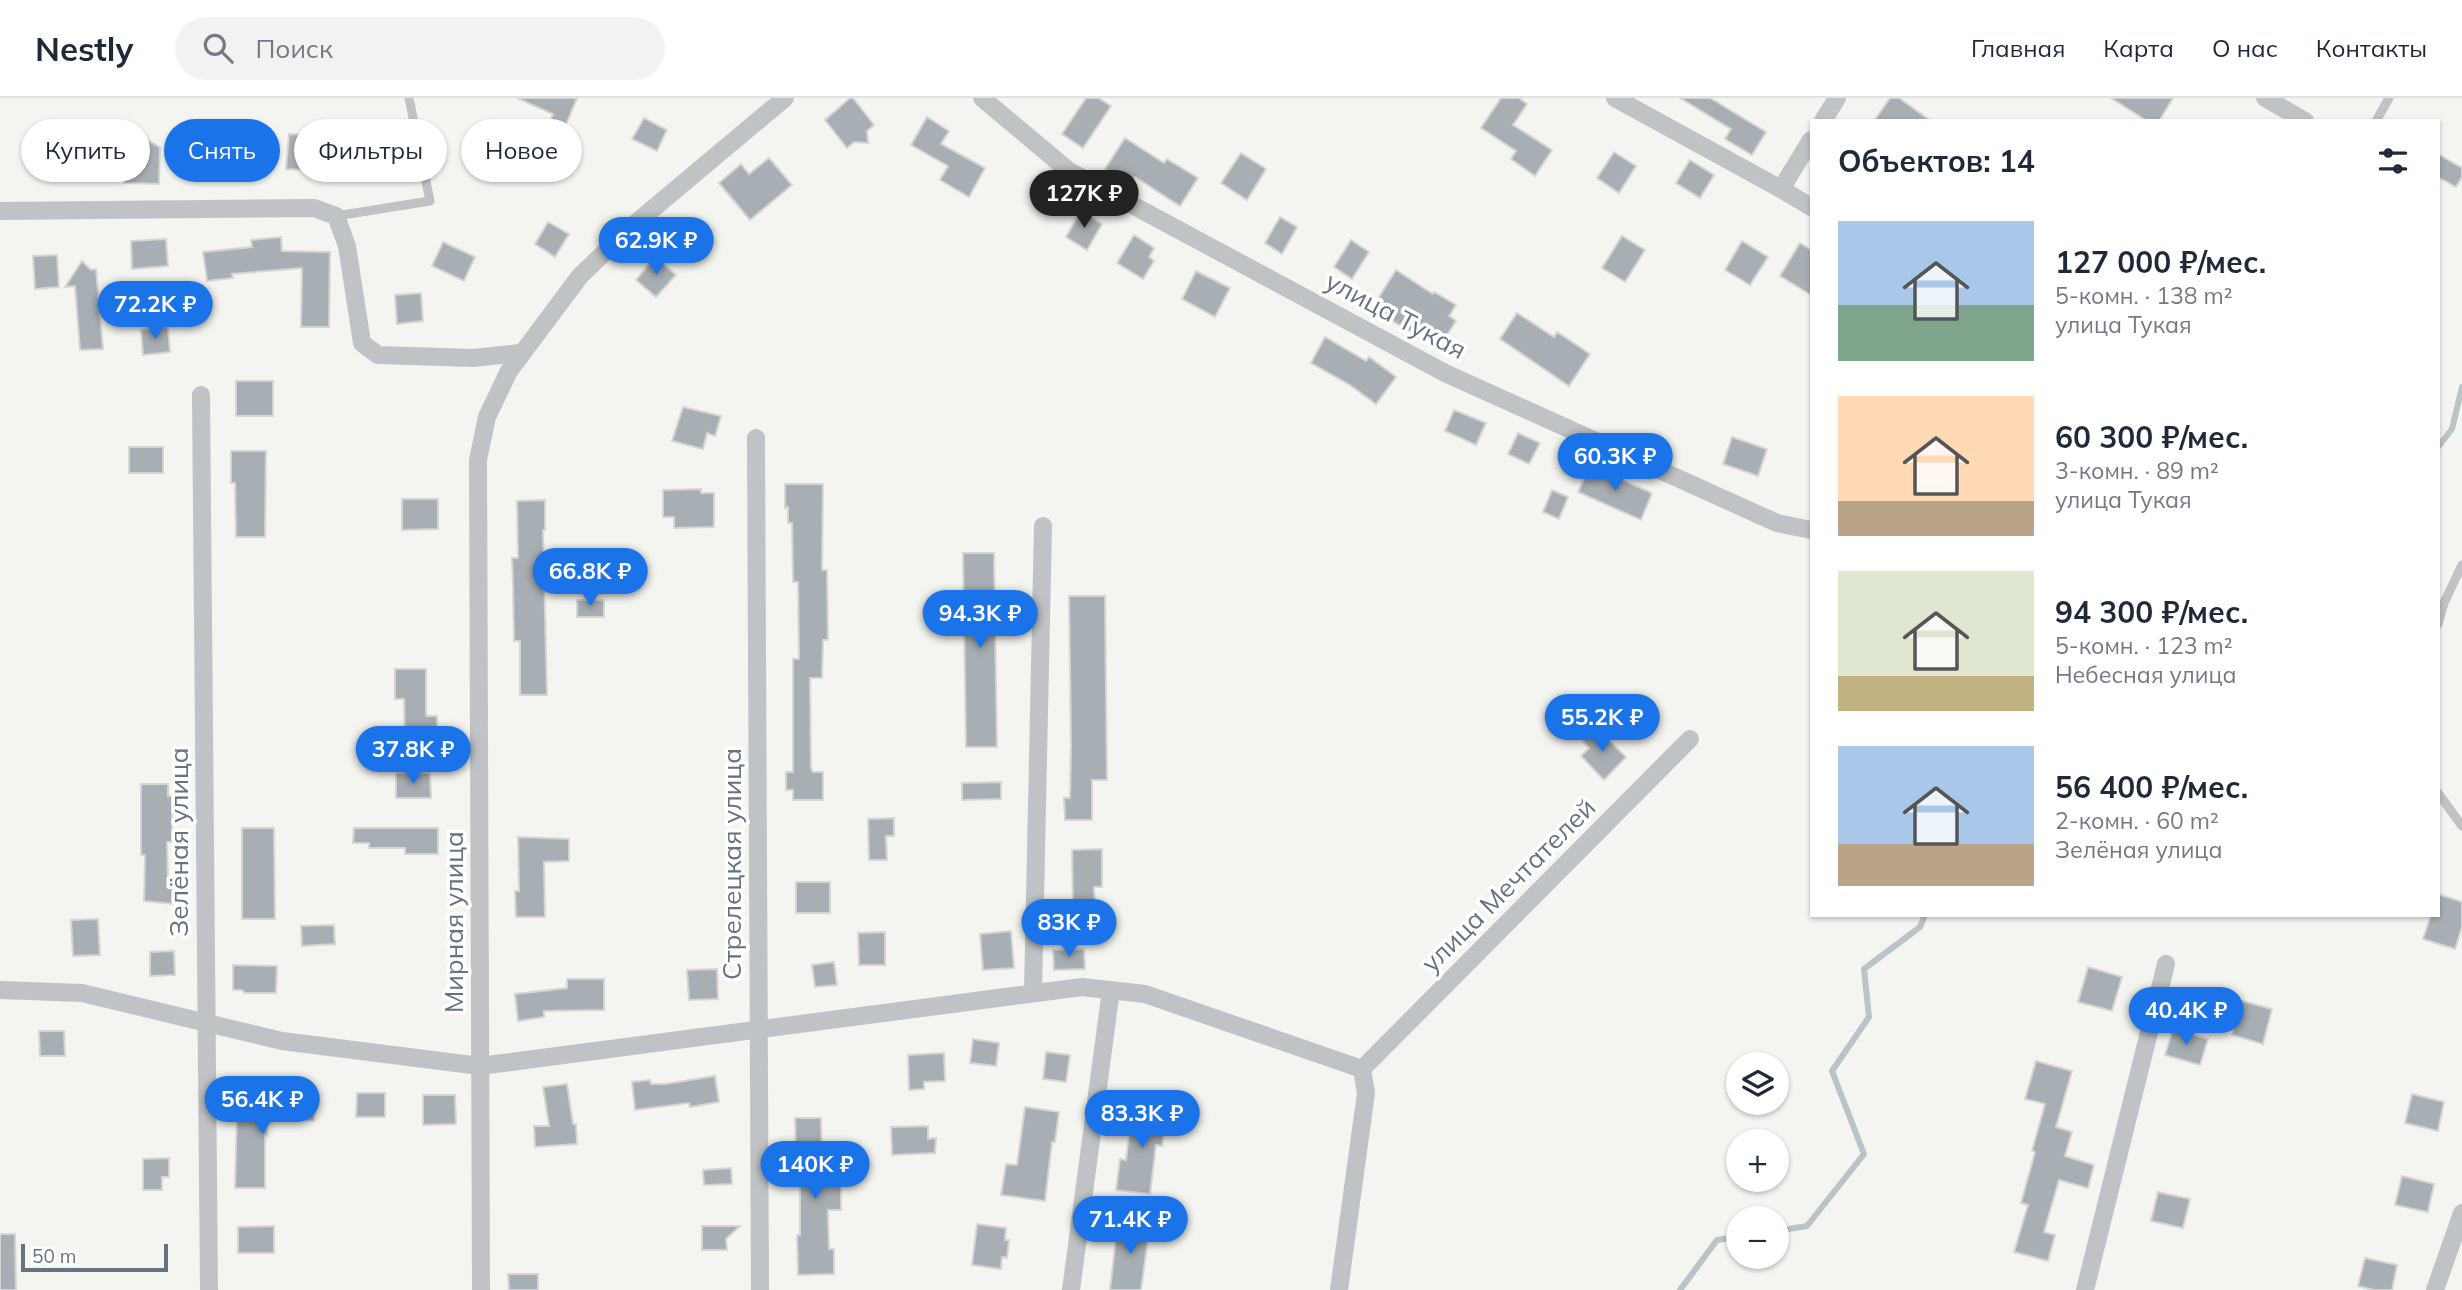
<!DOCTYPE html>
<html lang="ru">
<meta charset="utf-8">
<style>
:root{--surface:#fff;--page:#f2f2f3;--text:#1f2937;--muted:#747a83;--line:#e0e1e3;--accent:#1a73e8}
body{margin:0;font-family:Mulish,sans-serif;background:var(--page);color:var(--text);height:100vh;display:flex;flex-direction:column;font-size:26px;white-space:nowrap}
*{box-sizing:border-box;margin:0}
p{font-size:23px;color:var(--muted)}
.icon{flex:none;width:38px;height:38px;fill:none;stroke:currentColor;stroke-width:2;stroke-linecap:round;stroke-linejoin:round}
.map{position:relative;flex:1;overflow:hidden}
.panel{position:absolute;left:1810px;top:21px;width:630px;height:798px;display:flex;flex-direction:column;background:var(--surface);border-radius:0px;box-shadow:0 2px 5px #0004}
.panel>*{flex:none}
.top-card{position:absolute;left:21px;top:21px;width:665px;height:63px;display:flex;gap:14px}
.controls{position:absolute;left:1726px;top:954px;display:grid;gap:14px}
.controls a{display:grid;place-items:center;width:63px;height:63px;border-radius:50%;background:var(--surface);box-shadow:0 2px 5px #0004;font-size:35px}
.scale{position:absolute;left:21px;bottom:18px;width:147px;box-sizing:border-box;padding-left:7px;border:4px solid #657280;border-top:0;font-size:19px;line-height:24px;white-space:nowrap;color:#657280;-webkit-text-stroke:5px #fff;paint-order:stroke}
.price{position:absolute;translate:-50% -60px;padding:0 16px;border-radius:24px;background:var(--accent);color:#fff;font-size:23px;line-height:46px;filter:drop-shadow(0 2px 4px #0008)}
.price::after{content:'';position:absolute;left:50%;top:42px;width:21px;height:16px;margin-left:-10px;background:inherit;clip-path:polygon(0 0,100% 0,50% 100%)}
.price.on{background:#222;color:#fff}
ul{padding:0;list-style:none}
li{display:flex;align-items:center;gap:21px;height:175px;padding:0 28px}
li span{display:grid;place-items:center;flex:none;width:196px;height:140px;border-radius:0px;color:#555}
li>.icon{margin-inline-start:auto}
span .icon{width:84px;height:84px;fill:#fffc;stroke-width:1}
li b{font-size:30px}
h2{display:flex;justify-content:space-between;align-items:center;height:84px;padding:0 28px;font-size:30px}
.pill{padding:0 24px;border-radius:32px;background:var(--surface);box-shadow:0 2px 5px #0004;font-size:24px;line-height:63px}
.pill.on{background:var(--accent);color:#fff}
header{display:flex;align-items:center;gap:42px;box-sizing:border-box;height:98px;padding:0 35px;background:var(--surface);border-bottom:2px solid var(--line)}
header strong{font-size:33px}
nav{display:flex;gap:38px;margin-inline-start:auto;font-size:24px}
.search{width:490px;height:63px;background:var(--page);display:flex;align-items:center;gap:18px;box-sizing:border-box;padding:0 24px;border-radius:38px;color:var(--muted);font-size:26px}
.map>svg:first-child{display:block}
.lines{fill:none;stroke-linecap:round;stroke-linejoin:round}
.stream{stroke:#b9c3c8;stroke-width:6}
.building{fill:#a8afb4;stroke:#d5d5d3;stroke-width:2}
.service{stroke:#bfc3c6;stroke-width:9}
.minor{stroke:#bfc3c6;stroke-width:18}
.labels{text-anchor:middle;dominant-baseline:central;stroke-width:7;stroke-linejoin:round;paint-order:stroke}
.street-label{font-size:26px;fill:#657280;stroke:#fff}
</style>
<header>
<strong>Nestly</strong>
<div class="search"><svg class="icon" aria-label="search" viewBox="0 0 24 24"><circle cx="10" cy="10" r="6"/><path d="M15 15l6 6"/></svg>Поиск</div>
<nav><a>Главная</a><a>Карта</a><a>О нас</a><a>Контакты</a></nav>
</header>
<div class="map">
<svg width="2462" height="1192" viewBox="0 0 2462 1192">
<rect width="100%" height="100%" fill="#f4f4f0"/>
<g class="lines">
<g class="stream">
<polyline points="2438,349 2452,331 2462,289"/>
<polyline points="1776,1133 1807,1128 1864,1056 1832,973 1869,919 1864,871 1920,829 1925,817"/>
<polyline points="1680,1192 1717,1142 1738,1139"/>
</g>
</g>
<g class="building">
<polygon points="517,0 577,0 563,34 572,38 566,53 542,43 553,16"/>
<polygon points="850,0 853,0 874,27 867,33 868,45 854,44 847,50 825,22"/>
<polygon points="1086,0 1098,0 1111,8 1083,50 1062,36"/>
<polygon points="1501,0 1519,0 1527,6 1513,27 1552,52 1535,78 1511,61 1516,53 1481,30"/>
<polygon points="1680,0 1710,0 1766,34 1752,57 1725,41 1731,31"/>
<polygon points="1890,0 1899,0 1931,23 1874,23"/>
<polygon points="2111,0 2173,0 2159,23 2147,23"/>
<polygon points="927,19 949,33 941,46 985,70 969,99 940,82 948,68 911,47"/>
<polygon points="644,20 667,32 657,53 632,41"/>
<polygon points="66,36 93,38 91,73 65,72"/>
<polygon points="289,36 324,38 322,73 286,71"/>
<polygon points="397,38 402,73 393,83 381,76 376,41"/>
<polygon points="1125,40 1164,65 1167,61 1198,80 1180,108 1135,79 1130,87 1105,71"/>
<polygon points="145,41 160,49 159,86 124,85 125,46 132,46"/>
<polygon points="1614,54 1636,68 1619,95 1597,80"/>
<polygon points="1241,55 1266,71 1247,102 1221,85"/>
<polygon points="2438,56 2462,70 2462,79 2456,89 2438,79"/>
<polygon points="769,60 792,87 750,122 719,85 741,66 749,76"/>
<polygon points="1690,62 1714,77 1700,100 1676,85"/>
<polygon points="1081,113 1102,126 1087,152 1066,139"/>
<polygon points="1280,119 1297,129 1282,156 1265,145"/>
<polygon points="548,124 569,136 555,159 535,146"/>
<polygon points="1134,137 1154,150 1149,159 1154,163 1143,181 1117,165"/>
<polygon points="1622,138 1645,152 1625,184 1602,170"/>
<polygon points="281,139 282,153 330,154 329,229 301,229 302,170 232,176 233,180 207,183 203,154 252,149 251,142"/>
<polygon points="166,141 168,168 132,171 131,143"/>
<polygon points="1351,142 1369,154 1352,181 1334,169"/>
<polygon points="1742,143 1768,159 1750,187 1725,172"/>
<polygon points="443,144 475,159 464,183 432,168"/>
<polygon points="1800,145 1811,152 1811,197 1780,178"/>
<polygon points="57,157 59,189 35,191 33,158"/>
<polygon points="655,159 676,177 656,199 636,182"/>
<polygon points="82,163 91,172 96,171 103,251 80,252 75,188 65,189"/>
<polygon points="1396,172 1433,196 1434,194 1456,207 1449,218 1456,223 1438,250 1376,213 1383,202 1379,199"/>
<polygon points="1196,173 1230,190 1215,219 1182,201"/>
<polygon points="421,195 423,223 397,226 395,197"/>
<polygon points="1517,215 1554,239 1557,234 1590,256 1569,288 1500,241"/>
<polygon points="168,229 170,254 143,257 141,232"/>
<polygon points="1325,239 1366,263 1369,259 1396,279 1376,306 1350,287 1311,265"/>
<rect x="236" y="283" width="37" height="35"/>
<polygon points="683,309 721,318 715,338 707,335 703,351 672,343"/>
<polygon points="1454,312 1486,325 1476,347 1445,333"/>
<polygon points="1518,335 1540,345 1529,366 1508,356"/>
<polygon points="1732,339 1767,351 1758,378 1723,366"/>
<rect x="129" y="349" width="34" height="26"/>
<polygon points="231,353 266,353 265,439 236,439 235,385 231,385"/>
<polygon points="1590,368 1652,395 1641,422 1578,394"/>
<polygon points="785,386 823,386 822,472 827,472 828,542 823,542 822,580 810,580 811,670 813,674 823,674 823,702 793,702 793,692 786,692 786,674 793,674 793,561 799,561 798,484 793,484 792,425 788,425 788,409 785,410"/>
<polygon points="701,391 701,395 714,395 714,429 674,430 674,419 663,419 663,392"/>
<polygon points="1552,392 1568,399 1559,421 1543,414"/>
<polygon points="402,401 438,401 438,431 402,432"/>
<polygon points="545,402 545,432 543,432 547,597 520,597 520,543 514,543 513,488 512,460 518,460 517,403"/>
<polygon points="963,455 994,455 997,649 966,649"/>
<polygon points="1069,498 1105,498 1107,682 1092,682 1092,722 1065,722 1064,700 1070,700 1071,647"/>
<rect x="577" y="502" width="27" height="17"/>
<polygon points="395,571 426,571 426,618 437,618 437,643 405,644 404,601 395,601"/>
<polygon points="1596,630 1626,659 1604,682 1581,658 1589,650 1583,643"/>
<polygon points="396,675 430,675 431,700 396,700"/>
<polygon points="1001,684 1001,701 962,702 962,685"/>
<polygon points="141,686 168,686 168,698 172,698 172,744 167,744 168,785 174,785 174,806 144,803 145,757 141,757"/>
<polygon points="894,720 894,738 886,738 887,762 869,762 868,721"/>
<polygon points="242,730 274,730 275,821 242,821"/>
<polygon points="354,730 438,730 438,756 405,756 405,750 369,750 369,745 353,745"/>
<polygon points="518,739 569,741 569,763 544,764 545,819 516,819 515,793 519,793"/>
<polygon points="1102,751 1102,789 1094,789 1096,830 1092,830 1092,838 1069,839 1068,812 1073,812 1072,752"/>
<rect x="796" y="784" width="34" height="31"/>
<polygon points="2438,796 2462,804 2462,829 2455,851 2423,841 2431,817 2438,817"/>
<polygon points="98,821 100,857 73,858 71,822"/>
<polygon points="334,827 335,846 302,848 301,828"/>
<polygon points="1011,833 1014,870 983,872 980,836"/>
<polygon points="885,834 885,867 859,867 858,835"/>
<polygon points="1084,851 1085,871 1054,872 1053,852"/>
<polygon points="174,853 175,877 150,878 150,854"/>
<polygon points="834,864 837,887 815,889 812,867"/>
<polygon points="233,867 277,868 276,895 245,895 242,892 233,892"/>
<polygon points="2088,869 2122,879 2112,913 2078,904"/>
<polygon points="717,871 718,901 689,902 687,872"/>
<polygon points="567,881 604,881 604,912 544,913 544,919 518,923 515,896 567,890"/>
<polygon points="2242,903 2272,911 2263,946 2232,937"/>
<polygon points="2173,931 2208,941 2200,967 2165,957"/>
<polygon points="39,933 64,933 65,958 40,958"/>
<polygon points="973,941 999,945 996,968 970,965"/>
<polygon points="1046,954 1070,957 1066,984 1043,981"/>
<polygon points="944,955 945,983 924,984 924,991 909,992 908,957"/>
<polygon points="2036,963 2072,973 2056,1029 2072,1034 2065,1058 2094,1067 2088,1090 2059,1082 2044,1134 2055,1137 2048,1163 2014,1154 2028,1107 2021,1105 2035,1054 2032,1053 2045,1006 2025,1001"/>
<polygon points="715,978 719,1004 690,1009 689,1005 635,1012 632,984 650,982 651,986 665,986"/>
<polygon points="567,986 573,1026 576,1026 577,1046 535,1049 534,1028 549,1028 543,989"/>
<polygon points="357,995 385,995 385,1019 356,1019"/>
<polygon points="2412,996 2444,1004 2438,1033 2405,1025"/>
<polygon points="292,997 316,999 314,1023 267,1019 267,1038 265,1038 265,1090 235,1090 237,1007 291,1007"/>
<polygon points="423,997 455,997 456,1026 423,1027"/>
<polygon points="1148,1007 1167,1010 1162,1048 1156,1047 1150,1096 1116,1092 1120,1061 1126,1062 1132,1013 1147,1016"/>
<polygon points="1025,1009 1059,1014 1055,1044 1052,1044 1045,1103 1001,1097 1006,1066 1017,1067"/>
<polygon points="795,1020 821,1020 822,1076 841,1076 841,1112 828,1112 829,1151 834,1151 834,1176 798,1177 797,1137 800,1137 800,1058 796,1058"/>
<polygon points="928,1028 928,1041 936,1040 935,1055 892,1057 891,1029"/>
<polygon points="169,1060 169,1079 162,1079 162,1092 143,1092 143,1061"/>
<polygon points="731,1070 732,1086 704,1087 703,1072"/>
<polygon points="2402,1078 2434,1086 2428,1114 2395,1107"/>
<polygon points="2158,1094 2190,1101 2183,1130 2151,1123"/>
<polygon points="1118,1122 1150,1126 1141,1192 1110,1192"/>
<polygon points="977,1126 1006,1130 1005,1142 1009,1142 1007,1160 1002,1159 1001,1171 972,1167"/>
<polygon points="274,1128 274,1155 238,1155 238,1129"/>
<polygon points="702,1128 740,1128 726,1141 727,1152 702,1152"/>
<polygon points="0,1136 15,1136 16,1192 0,1192"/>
<polygon points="2365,1160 2397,1167 2392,1192 2374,1192 2358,1188"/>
<polygon points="508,1176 538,1176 538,1192 509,1192"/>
</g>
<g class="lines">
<g class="service">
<polyline points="2376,23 2389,0"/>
<polyline points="336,118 430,103 409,0"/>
<polyline points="2438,526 2444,505 2462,467"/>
<polyline points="2438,695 2462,728"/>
</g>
<g class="minor">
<polyline points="982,0 1069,73 1445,275 1777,425 1811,432"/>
<polyline points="1615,0 1781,91 1811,42"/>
<polyline points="2265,0 2305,23"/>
<polyline points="1823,23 1837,0"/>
<polyline points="1781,91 1811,109"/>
<polyline points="0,113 314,110 336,118 347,148 362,245 378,257 473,260 520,255"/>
<polyline points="201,297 209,1192"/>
<polyline points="756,340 760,1192"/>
<polyline points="0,892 82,895 282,943 480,968 1082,889 1145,896 1362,971"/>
<polyline points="1033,894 1043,428"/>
<polyline points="1362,971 1690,641"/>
<polyline points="481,1192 478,362 487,319 509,273 580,178 630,130 785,0"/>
<polyline points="1071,1192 1111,892"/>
<polyline points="1339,1192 1366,995 1362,971"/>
<polyline points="2085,1192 2166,866"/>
<polyline points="2435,1192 2462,1115"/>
</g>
</g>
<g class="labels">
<g class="street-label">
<text transform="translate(1396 217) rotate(28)">улица Тукая</text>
<text transform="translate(178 744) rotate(-90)">Зелёная улица</text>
<text transform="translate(731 766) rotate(-90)">Стрелецкая улица</text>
<text transform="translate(1508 787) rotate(-45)">улица Мечтателей</text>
<text transform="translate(453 824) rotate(-90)">Мирная улица</text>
</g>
</g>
</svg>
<div class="controls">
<a><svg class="icon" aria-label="layers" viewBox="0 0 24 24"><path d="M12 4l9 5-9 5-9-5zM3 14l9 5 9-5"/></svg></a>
<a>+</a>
<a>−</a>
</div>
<div class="scale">50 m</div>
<b class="price on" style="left:1084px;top:132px">127K ₽</b>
<b class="price" style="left:656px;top:179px">62.9K ₽</b>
<b class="price" style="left:155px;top:243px">72.2K ₽</b>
<b class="price" style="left:1615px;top:395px">60.3K ₽</b>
<b class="price" style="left:590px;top:510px">66.8K ₽</b>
<b class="price" style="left:980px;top:552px">94.3K ₽</b>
<b class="price" style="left:1602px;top:656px">55.2K ₽</b>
<b class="price" style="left:413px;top:688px">37.8K ₽</b>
<b class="price" style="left:1069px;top:861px">83K ₽</b>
<b class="price" style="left:2186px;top:949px">40.4K ₽</b>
<b class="price" style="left:262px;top:1038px">56.4K ₽</b>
<b class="price" style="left:1142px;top:1052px">83.3K ₽</b>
<b class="price" style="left:815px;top:1103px">140K ₽</b>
<b class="price" style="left:1130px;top:1158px">71.4K ₽</b>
<div class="top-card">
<a class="pill">Купить</a>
<a class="pill on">Снять</a>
<a class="pill">Фильтры</a>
<a class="pill">Новое</a>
</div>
<section class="panel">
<h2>Объектов: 14<svg class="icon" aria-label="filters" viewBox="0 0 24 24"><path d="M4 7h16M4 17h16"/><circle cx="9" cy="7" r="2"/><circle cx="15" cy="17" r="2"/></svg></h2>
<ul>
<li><span style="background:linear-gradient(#a9c7e8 60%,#7fa58c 0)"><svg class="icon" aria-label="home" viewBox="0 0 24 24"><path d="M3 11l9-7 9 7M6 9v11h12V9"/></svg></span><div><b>127 000 ₽/мес.</b><p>5-комн. · 138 m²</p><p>улица Тукая</p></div></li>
<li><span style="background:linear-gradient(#ffd9b3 75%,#b9a48a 0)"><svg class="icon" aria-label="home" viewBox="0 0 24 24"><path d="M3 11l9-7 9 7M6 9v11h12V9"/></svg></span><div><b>60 300 ₽/мес.</b><p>3-комн. · 89 m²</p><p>улица Тукая</p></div></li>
<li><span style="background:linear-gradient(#dfe7d0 75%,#c2b280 0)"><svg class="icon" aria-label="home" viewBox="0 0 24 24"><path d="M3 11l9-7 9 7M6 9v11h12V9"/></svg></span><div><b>94 300 ₽/мес.</b><p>5-комн. · 123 m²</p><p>Небесная улица</p></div></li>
<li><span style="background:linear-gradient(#a9c7e8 70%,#b9a48a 0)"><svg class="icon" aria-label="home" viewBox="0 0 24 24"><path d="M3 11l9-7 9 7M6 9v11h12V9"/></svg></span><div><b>56 400 ₽/мес.</b><p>2-комн. · 60 m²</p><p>Зелёная улица</p></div></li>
</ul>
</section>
</div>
